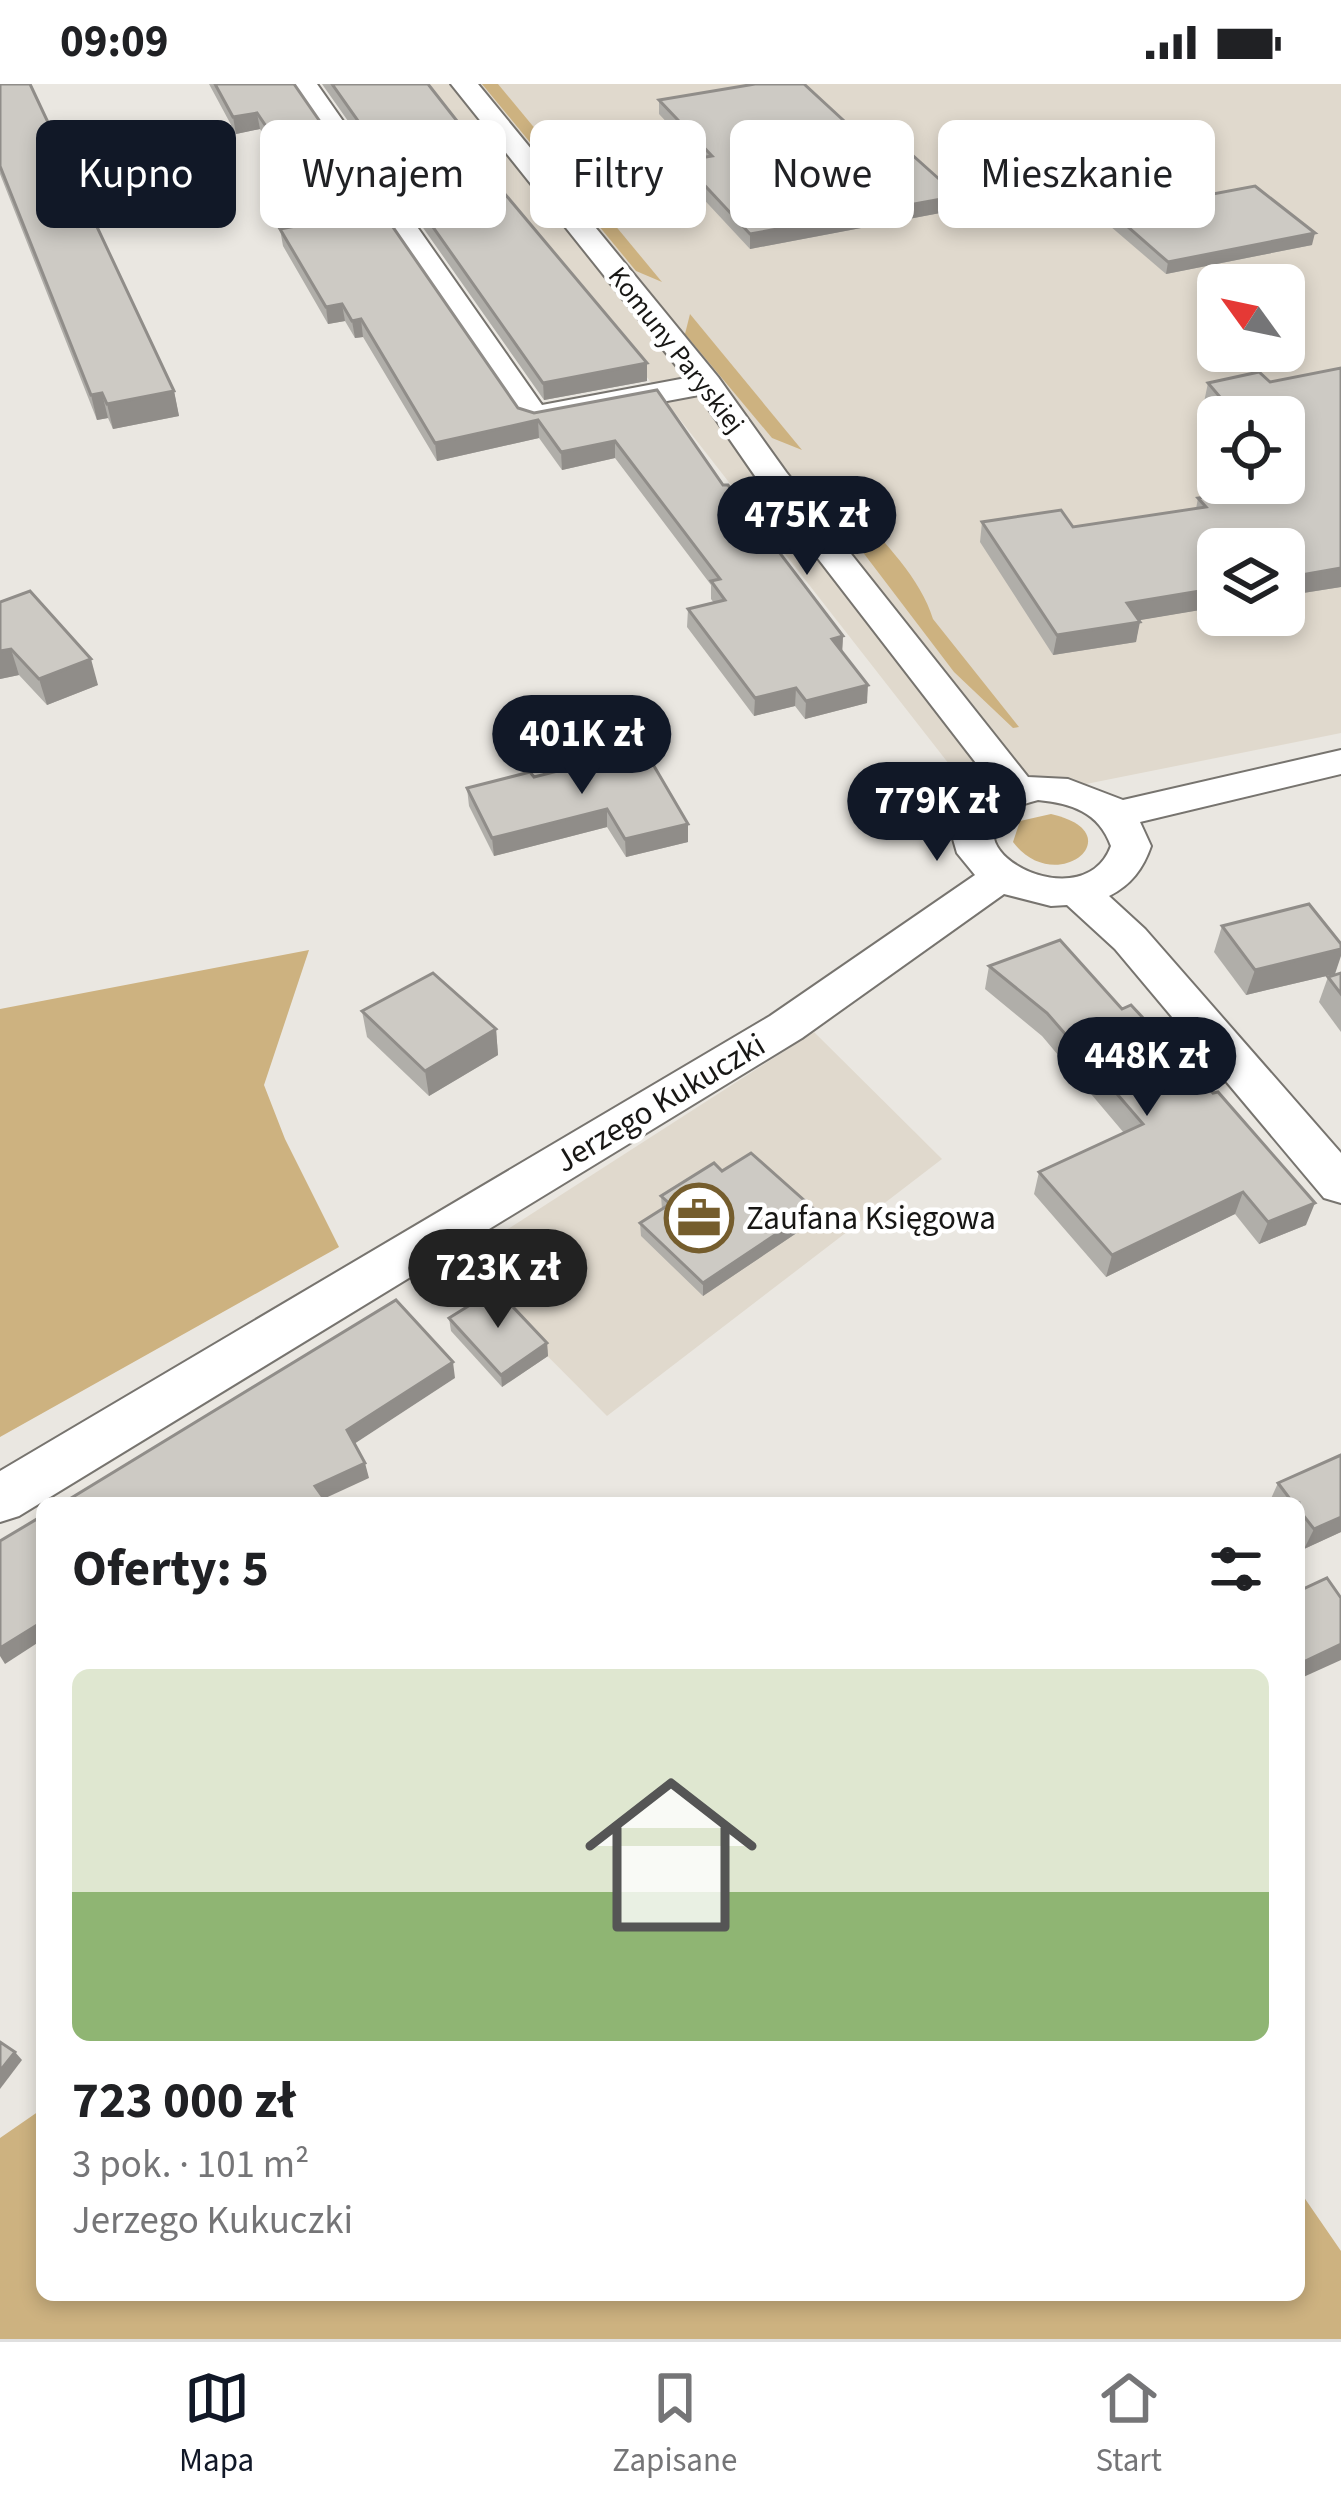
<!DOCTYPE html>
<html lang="pl">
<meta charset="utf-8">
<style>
:root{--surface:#fff;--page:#f2f2f2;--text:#202124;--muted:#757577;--line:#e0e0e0;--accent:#111827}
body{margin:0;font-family:"Source Sans 3",sans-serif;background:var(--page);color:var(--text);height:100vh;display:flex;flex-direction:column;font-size:45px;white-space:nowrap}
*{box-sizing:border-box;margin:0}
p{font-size:39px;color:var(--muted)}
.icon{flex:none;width:66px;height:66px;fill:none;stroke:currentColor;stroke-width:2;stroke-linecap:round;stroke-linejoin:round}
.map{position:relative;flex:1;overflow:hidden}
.panel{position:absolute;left:36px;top:1413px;width:1269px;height:804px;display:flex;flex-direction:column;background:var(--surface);border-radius:18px;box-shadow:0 6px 18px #0003}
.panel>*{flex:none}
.top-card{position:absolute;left:36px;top:36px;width:1269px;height:108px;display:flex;gap:24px}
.needle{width:78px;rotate:303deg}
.buttons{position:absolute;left:1197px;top:180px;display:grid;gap:24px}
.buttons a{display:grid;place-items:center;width:108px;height:108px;border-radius:18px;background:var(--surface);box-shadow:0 6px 18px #0003;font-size:60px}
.price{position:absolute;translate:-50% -102px;padding:0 27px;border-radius:42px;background:var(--accent);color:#fff;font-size:39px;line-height:78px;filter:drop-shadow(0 3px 6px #0008)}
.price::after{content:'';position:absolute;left:50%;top:72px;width:36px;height:27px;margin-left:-18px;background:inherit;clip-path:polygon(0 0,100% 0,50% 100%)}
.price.on{background:#222;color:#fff}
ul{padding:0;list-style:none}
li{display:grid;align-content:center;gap:24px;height:636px;padding:0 36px}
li+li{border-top:3px solid var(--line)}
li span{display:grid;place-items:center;height:372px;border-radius:18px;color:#555}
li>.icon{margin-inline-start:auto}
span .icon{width:216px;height:216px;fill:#fffc;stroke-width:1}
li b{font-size:51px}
h2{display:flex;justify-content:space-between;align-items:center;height:144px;padding:0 36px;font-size:51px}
.tag{padding:0 42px;border-radius:18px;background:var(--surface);box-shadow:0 6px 18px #0003;font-size:42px;line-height:108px}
.tag.on{background:var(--accent);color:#fff}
.status{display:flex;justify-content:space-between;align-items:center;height:84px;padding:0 60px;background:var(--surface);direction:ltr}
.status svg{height:33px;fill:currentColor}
.tab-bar{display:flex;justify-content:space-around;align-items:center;height:168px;border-top:3px solid var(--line);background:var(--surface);font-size:33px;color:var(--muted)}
.tab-bar a{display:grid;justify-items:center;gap:6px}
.tab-bar .on{color:var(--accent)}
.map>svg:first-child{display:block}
.built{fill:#e0d9cd;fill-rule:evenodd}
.green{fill:#cdb280}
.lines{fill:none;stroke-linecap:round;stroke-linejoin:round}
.street-casing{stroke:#77746f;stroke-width:4}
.street{fill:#fff;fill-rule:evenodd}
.wall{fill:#b0aea9}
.shaded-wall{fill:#908d89}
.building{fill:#cdcac4;stroke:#908d89;stroke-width:3}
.labels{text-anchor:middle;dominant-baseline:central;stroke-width:9;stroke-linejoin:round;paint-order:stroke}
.far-street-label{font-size:27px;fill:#181715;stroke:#fff}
.street-label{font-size:33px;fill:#181715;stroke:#fff}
.poi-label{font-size:33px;fill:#181715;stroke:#fff;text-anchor:start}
</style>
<div class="status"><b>09:09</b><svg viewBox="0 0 49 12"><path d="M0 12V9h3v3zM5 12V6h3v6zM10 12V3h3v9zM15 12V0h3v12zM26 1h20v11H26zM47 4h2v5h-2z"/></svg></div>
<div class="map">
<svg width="1341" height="2255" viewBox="0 0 1341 2255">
<rect width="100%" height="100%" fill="#eae7e1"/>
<g class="built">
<path d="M 418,0 L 1341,0 L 1341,649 L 981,721 ZM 1218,201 L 1284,201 L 1284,267 L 1218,267 ZM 1218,333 L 1284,333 L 1284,399 L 1218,399 ZM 1218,465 L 1284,465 L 1284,531 L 1218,531 Z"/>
<polygon points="814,948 942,1075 607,1332 455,1179"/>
</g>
<g class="green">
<polygon points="482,0 498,0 662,198 636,187"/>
<polygon points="690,230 802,366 772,354 685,250"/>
<path d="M 831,400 C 865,440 918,485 933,535 L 1019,643 L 1013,644 L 954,588 L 827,421 Z"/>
<path d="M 1051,730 C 1135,749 1056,815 1013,758 L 1020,737 Z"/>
<polygon points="309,866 264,1001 285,1055 339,1163 0,1353 0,925"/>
<polygon points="42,2025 42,2211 1299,2211 1299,2106 1341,2167 1341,2255 0,2255 0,2054"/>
</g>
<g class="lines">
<defs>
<path id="street" d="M 291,0 L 317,0 L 542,321 L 686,294 L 451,0 L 478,0 L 718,293 L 786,388 L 1028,693 L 1068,695 L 1123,716 L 1341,666 L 1341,690 L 1140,738 L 1151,762 C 1143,785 1131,801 1109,812 L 1145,845 L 1341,1069 L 1341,1119 L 1324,1114 L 1115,865 L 1067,821 L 1051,822 L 1004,810 L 802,954 L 19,1432 L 0,1438 L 0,1387 L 770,932 L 975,791 L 957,769 L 951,748 L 963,720 L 993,701 L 762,402 L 699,311 L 534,342 L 523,339 ZM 1038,716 C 1071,719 1099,728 1111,762 C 1080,845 916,746 1038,716 Z"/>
</defs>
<use href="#street" class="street-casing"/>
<use href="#street" class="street"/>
</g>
<g class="wall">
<polygon points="0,0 174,307 179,332 113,345 108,334 97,336 0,90"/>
<polygon points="209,0 294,0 518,324 534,329 657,306 723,401 843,552 842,568 867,619 805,635 795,622 754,632 687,543 688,525 714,519 711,515 711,501 615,374 562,386 539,354 437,377 363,253 355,254 345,237 328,240 283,162 280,145 294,143 288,134 285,117 305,114 260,45 236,50"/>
<polygon points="322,0 428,0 469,68 647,279 647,297 544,316"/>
<polygon points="659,16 855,47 958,112 956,126 750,165 682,92 682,77 700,74 659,30"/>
<polygon points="1112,129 1312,161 1166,190 1110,142"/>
<polygon points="1341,284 1341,503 1284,512 1284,465 1218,465 1218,523 1139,536 1136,558 1053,571 980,458 982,438 1061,426 1073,443 1196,425 1198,414 1275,403 1272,399 1284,399 1284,333 1218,333 1218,335 1204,318 1208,299 1259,288 1270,298"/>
<polygon points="0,518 98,601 47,621 19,591 0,595"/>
<polygon points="534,693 688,758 626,773 607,743 494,772 469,722 467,704"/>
<polygon points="1222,842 1335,890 1246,911 1214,868"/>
<polygon points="989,882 1306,1141 1259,1160 1235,1130 1106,1193 1034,1110 1039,1088 1124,1049 1042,952 985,905"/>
<polygon points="1341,889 1341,948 1319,918 1328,893"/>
<polygon points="362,927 496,945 498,971 429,1012 367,953"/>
<polygon points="722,1087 813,1138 703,1212 641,1152 640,1139 662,1125 661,1112"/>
<polygon points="449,1234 547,1259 548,1272 502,1303 451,1247"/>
<polygon points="1278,1399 1341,1448 1304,1465 1299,1459 1299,1419 1269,1419"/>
</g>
<g class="shaded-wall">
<polygon points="257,29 260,45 236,50 233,33"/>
<polygon points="468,51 470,67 457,53"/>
<polygon points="958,112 956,126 750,165 750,150"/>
<polygon points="1315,149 1312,161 1166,190 1168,178"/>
<polygon points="342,220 345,237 328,240 326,223"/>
<polygon points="361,235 363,253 355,254 352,237"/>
<polygon points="647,279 647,297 544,316 543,299"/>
<polygon points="174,307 179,332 113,345 107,320"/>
<polygon points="102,309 108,334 97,336 91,311"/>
<polygon points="538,336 539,354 437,377 435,359"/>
<polygon points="615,357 615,374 562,386 561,368"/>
<polygon points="1341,484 1341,503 1284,512 1284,494"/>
<polygon points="1218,504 1218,523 1123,539 1127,519"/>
<polygon points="1140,538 1136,558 1053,571 1057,551"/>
<polygon points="843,552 842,570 832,555"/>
<polygon points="11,565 19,591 0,595 0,567"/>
<polygon points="91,575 98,601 47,621 39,595"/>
<polygon points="868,601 867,619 805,635 806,617"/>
<polygon points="796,604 795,622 754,632 755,614"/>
<polygon points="607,725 607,743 494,772 492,754"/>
<polygon points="688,740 688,758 626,773 625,755"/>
<polygon points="1341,865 1341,872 1335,890 1246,911 1255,886"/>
<polygon points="496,945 498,971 429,1012 425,987"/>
<polygon points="1243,1108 1235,1130 1106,1193 1112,1171"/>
<polygon points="1315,1119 1306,1141 1259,1160 1268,1138"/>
<polygon points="814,1125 813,1138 703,1212 703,1199"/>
<polygon points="547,1259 548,1272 502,1303 501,1291"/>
<polygon points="453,1278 455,1294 351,1362 347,1346"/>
<polygon points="365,1379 369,1394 319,1417 315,1402"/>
<polygon points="1341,1433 1341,1448 1304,1465 1314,1445"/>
<polygon points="42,1538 42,1556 5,1580 0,1572 0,1564"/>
<polygon points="1341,1560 1341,1576 1299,1595 1299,1580"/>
<polygon points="15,1968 22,1976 0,2005 0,1987"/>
</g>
<g class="building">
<polygon points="0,0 30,0 174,307 107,320 102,309 91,311 0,82"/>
<polygon points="215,0 294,0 518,324 534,329 657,306 723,401 728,401 843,552 832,555 868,601 806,617 796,604 755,614 688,525 725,516 711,497 720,495 615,357 561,368 538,336 435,359 361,235 352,237 342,220 326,223 280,145 301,141 285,117 313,112 257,29 233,33"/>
<polygon points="332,0 428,0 468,51 457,53 647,279 543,299"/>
<polygon points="755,0 804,0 855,47 881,43 958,112 750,150 682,77 712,72 659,16"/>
<polygon points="1255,102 1315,149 1168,178 1112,129"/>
<polygon points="1341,284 1341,484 1284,494 1284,465 1218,465 1218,504 1127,519 1140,538 1057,551 982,438 1061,426 1073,443 1206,423 1198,414 1294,400 1284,388 1284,333 1237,333 1208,299 1259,288 1270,298"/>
<polygon points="30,507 91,575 39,595 11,565 0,567 0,518"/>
<polygon points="644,665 688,740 625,755 607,725 492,754 467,704 530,688 534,693"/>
<polygon points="1309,820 1341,860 1341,865 1255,886 1222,842"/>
<polygon points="1060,856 1122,925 1131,921 1213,1009 1218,1008 1315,1119 1268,1138 1243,1108 1112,1171 1039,1088 1143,1040 1047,929 989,882"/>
<polygon points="433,889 496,945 425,987 362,927"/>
<polygon points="1341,889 1341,910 1328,893"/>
<polygon points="751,1069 814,1125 703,1199 640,1139 670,1120 661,1112 714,1079 722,1087"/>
<polygon points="496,1205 547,1259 501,1291 449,1234"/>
<polygon points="396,1216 453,1278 347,1346 365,1379 315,1402 327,1419 63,1419"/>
<polygon points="1341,1371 1341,1433 1314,1445 1299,1426 1299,1419 1293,1419 1278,1399"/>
<polygon points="42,1432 42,1538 0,1564 0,1457"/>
<polygon points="1327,1494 1341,1514 1341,1560 1299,1580 1299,1507"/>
<polygon points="0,1958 15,1968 0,1987"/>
</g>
<defs>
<symbol id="office-ring" viewBox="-11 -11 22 22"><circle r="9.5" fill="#fff" stroke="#755d2d" stroke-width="1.5"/><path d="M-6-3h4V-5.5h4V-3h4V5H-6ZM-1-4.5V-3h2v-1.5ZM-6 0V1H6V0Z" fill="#755d2d"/></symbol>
</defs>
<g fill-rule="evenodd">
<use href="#office-ring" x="661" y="1096" width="76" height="76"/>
</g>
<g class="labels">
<g class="far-street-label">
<text transform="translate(676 266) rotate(52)">Komuny Paryskiej</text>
</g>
<g class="street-label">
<text transform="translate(660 1019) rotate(-31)">Jerzego Kukuczki</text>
</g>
<g class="poi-label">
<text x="746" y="1134">Zaufana Księgowa</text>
</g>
</g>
</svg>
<div class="buttons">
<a><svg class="needle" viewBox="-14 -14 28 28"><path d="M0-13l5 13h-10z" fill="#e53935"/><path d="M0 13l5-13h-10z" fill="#757577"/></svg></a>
<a><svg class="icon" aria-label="locate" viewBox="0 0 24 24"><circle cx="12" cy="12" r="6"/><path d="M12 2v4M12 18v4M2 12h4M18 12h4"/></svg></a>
<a><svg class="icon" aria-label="layers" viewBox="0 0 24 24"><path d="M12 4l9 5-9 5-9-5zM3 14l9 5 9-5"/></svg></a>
</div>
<b class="price" style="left:807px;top:494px">475K zł</b>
<b class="price" style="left:582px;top:713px">401K zł</b>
<b class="price" style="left:937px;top:780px">779K zł</b>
<b class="price" style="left:1147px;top:1035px">448K zł</b>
<b class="price on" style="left:498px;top:1247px">723K zł</b>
<div class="top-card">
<a class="tag on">Kupno</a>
<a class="tag">Wynajem</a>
<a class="tag">Filtry</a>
<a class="tag">Nowe</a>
<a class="tag">Mieszkanie</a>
</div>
<section class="panel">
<h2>Oferty: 5<svg class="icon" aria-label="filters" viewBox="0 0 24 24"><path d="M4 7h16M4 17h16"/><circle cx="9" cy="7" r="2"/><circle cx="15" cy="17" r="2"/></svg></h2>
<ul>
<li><span style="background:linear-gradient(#dfe7d0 60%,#8fb573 0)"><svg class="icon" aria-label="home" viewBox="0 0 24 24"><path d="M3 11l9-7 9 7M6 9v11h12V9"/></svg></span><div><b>723 000 zł</b><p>3 pok. · 101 m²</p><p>Jerzego Kukuczki</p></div></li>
</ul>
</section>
</div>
<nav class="tab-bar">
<a class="on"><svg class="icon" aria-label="map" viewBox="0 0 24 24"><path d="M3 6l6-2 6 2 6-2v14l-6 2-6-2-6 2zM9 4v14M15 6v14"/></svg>Mapa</a>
<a><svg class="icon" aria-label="saved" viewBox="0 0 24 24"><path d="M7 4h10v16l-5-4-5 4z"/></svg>Zapisane</a>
<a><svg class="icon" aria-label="home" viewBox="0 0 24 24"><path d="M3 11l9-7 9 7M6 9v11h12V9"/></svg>Start</a>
</nav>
